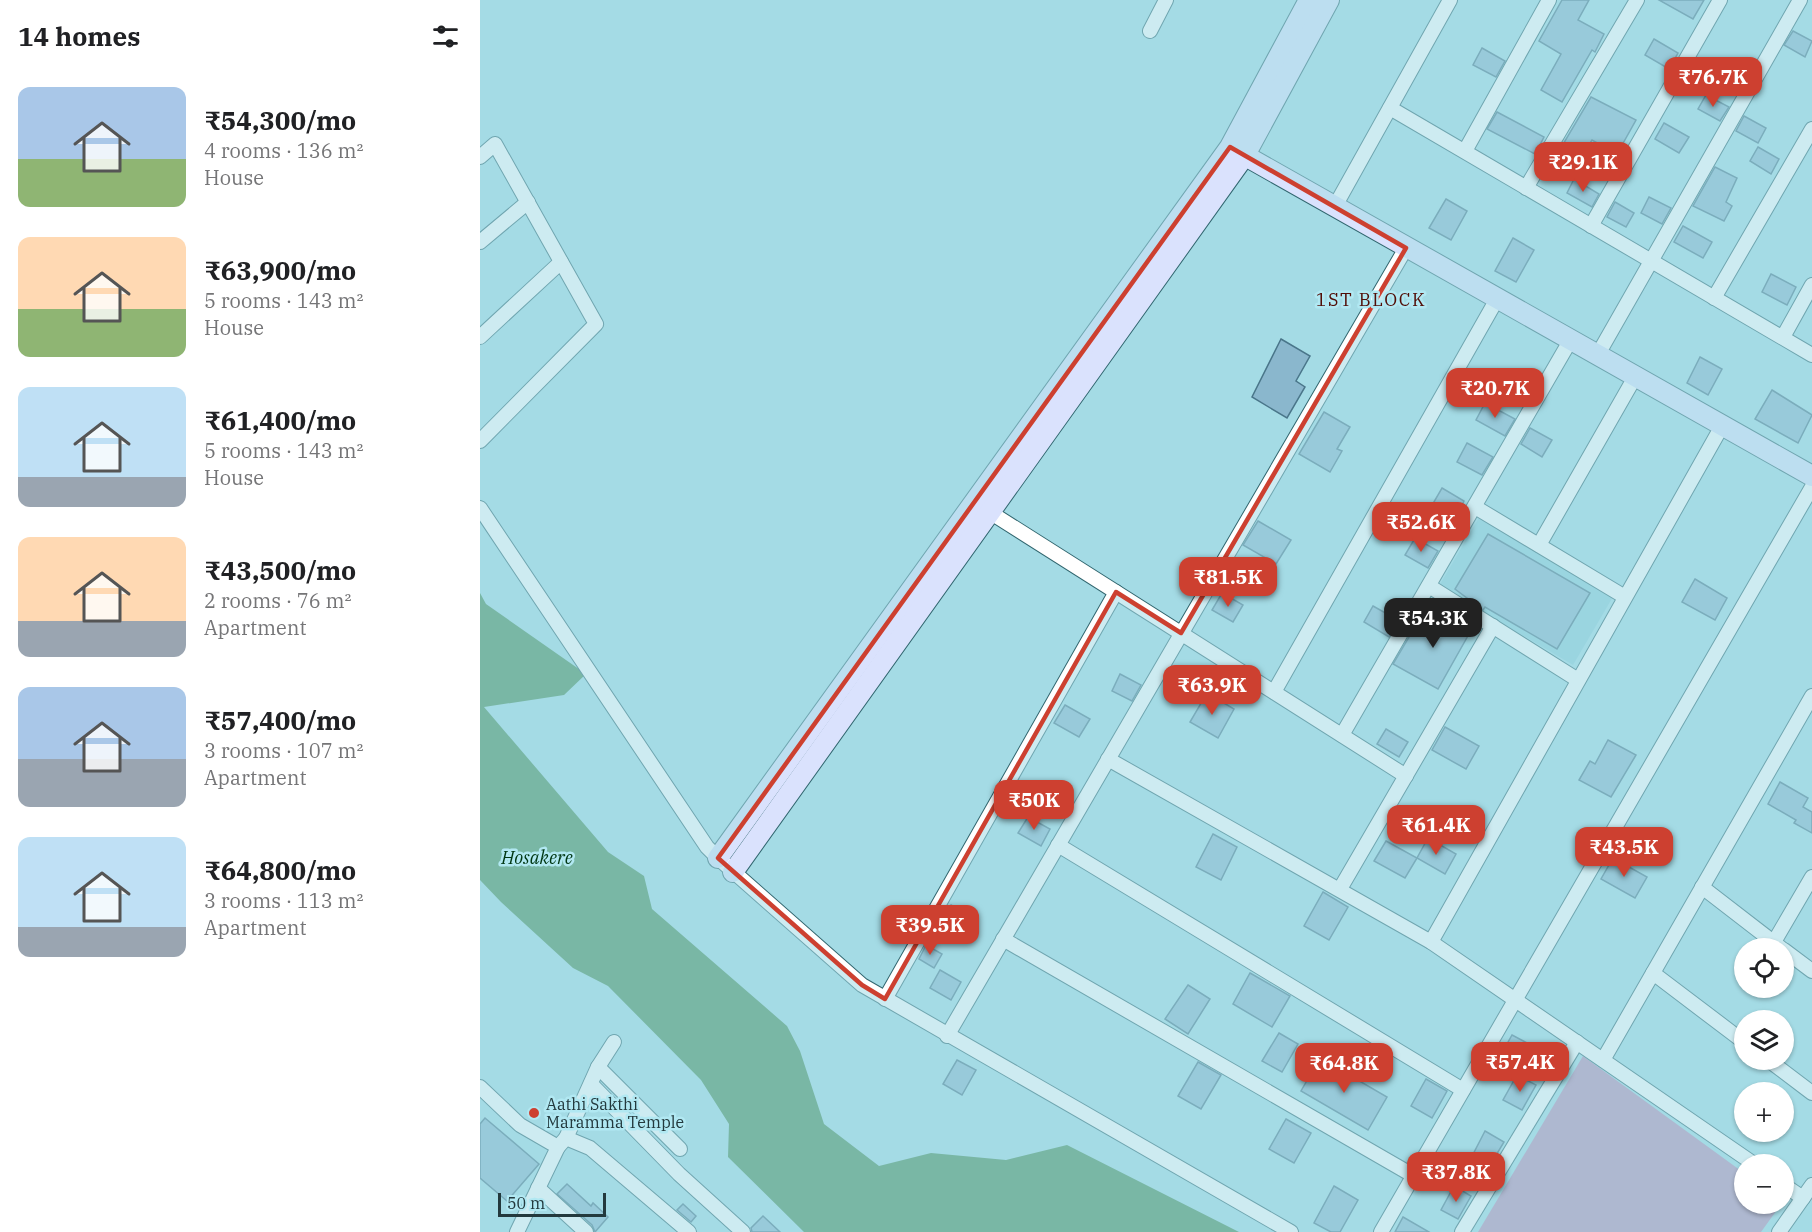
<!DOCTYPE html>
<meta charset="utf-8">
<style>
:root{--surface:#fff;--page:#f6f6f6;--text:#202124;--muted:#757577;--accent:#cd4030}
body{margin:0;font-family:"IBM Plex Serif",serif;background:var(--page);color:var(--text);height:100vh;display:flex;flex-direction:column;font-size:22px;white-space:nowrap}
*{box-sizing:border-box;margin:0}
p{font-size:20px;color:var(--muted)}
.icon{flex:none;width:33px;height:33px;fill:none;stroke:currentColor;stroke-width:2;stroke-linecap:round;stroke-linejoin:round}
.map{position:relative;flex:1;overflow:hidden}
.sheet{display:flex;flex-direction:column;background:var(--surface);width:480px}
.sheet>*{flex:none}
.buttons{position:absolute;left:1254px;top:938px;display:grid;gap:12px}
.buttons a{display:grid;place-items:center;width:60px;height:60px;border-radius:50%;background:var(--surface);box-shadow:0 2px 4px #0004;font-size:30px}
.scale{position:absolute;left:18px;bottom:15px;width:108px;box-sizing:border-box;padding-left:6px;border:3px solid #23393d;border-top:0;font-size:16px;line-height:21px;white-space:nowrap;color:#23393d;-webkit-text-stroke:4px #b1e8f2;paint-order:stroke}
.price{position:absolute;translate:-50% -51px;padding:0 14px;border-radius:12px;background:var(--accent);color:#fff;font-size:20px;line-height:39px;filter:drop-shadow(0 2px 3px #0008)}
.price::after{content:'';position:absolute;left:50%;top:36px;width:18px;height:14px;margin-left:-9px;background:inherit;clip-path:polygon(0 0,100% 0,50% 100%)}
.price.active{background:#222;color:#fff}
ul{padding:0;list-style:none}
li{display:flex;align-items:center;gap:18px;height:150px;padding:0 18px}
li span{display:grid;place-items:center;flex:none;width:168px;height:120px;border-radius:12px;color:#555}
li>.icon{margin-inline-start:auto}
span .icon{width:72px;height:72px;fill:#fffc;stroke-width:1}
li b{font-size:26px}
h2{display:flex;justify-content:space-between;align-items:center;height:72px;padding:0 18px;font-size:26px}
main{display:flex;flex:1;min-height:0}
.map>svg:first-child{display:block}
.built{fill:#8fced9}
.green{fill:#bb8fb7}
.water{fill:#468c57}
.building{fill:#8ab7cd;stroke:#4a768a;stroke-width:1.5}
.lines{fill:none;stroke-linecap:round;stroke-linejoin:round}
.street-casing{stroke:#31666f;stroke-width:16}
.secondary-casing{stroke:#31666f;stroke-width:22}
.street{stroke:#fff;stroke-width:14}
.secondary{stroke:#dae2fd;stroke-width:20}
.marked{fill:none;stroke:#cd4030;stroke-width:4.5;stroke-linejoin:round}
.poi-dot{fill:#cd4030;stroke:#b1e8f2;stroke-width:2}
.labels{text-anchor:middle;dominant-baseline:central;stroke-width:5;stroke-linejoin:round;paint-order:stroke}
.poi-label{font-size:16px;fill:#23393d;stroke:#b1e8f2;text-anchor:start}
.neighbourhood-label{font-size:18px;letter-spacing:1.5px;fill:#510d07;stroke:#b1e8f2}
.water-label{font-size:18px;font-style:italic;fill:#003713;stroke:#b1e8f2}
</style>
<main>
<section class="sheet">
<h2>14 homes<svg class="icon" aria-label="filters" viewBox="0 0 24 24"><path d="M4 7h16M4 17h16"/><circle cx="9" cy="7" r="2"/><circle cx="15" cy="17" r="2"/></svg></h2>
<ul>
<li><span style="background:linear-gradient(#a9c7e8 60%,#8fb573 0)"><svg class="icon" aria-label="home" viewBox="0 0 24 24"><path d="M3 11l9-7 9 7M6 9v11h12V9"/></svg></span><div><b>₹54,300/mo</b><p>4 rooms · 136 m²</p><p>House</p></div></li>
<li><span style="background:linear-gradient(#ffd9b3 60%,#8fb573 0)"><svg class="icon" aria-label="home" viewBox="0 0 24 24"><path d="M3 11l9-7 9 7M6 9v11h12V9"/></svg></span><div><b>₹63,900/mo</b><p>5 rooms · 143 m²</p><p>House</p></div></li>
<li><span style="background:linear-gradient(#bfe0f5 75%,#9aa5b1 0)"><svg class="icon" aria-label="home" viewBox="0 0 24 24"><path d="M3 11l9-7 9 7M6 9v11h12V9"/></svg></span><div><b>₹61,400/mo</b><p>5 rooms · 143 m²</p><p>House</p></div></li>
<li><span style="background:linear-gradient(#ffd9b3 70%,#9aa5b1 0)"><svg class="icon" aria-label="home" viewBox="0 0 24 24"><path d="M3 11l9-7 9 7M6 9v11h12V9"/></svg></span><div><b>₹43,500/mo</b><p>2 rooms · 76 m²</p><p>Apartment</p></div></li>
<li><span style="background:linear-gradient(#a9c7e8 60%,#9aa5b1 0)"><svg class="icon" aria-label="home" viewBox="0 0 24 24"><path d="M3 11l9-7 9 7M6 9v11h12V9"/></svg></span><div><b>₹57,400/mo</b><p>3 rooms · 107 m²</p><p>Apartment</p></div></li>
<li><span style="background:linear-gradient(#bfe0f5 75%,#9aa5b1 0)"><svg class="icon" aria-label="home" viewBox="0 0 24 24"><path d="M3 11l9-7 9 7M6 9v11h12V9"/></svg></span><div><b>₹64,800/mo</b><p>3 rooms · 113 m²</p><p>Apartment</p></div></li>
</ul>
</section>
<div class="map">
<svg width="1332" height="1232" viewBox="0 0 1332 1232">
<rect width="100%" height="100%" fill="#a4dbe5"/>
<polygon class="built" points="1000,516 1134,595 1093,665 959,586"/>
<polygon class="green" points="1103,1056 1264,1173 1264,1203 1302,1203 1281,1232 998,1232"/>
<polygon class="water" points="0,593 6,604 106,674 84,695 4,707 128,852 164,876 172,909 307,1026 320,1051 344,1124 399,1166 451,1153 526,1160 587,1145 759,1232 324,1232 248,1157 249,1124 221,1080 128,986 93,968 21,902 0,880"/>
<g class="building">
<polygon points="1082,0 1109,0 1098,20 1124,34 1115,52 1112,50 1082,102 1061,90 1081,54 1059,41"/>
<polygon points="1179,0 1224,0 1213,19"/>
<polygon points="1313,31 1332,41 1325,57 1304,45"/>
<polygon points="1174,39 1198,53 1189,69 1165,55"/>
<polygon points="1002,48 1025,61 1016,77 993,65"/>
<polygon points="1244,59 1267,72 1259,87 1235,73"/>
<polygon points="1226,95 1249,107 1240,121 1218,109"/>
<polygon points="1111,97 1156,120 1137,154 1112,140 1101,157 1082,146"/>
<polygon points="1017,112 1064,137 1055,154 1007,129"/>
<polygon points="1264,116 1286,128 1278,143 1256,131"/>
<polygon points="1184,123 1209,137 1199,153 1175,139"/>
<polygon points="1278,147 1299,159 1291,174 1270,161"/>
<polygon points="1235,167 1257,178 1246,202 1252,206 1244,221 1213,206"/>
<polygon points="1094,179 1119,194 1112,207 1087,193"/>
<polygon points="1169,197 1191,208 1182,224 1161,213"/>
<polygon points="966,199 987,211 971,240 949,228"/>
<polygon points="1135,202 1154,213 1146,227 1127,217"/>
<polygon points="1203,226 1232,242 1223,258 1194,242"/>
<polygon points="1033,238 1054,250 1036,282 1015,271"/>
<polygon points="1291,274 1316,287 1307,305 1282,292"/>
<polygon points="801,339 830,356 816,381 825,387 807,418 772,397"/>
<polygon points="1220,357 1242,369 1228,395 1207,383"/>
<polygon points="1292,390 1332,415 1318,443 1275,419"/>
<polygon points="1005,403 1035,419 1025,436 996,420"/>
<polygon points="844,412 870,427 857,449 862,451 850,472 819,454"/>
<polygon points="1050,428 1072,440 1062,457 1041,444"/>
<polygon points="987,443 1013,457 1002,475 977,462"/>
<polygon points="962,488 984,501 974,520 951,507"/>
<polygon points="778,521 811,540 796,564 763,545"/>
<polygon points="1008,534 1110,593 1077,649 1005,607 1003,610 975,589"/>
<polygon points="935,538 958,551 948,568 925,555"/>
<polygon points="1215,579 1247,598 1235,620 1202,602"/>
<polygon points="742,593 763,605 753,622 732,610"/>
<polygon points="893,606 918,620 909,637 884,622"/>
<polygon points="975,613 994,625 958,689 913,664 942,615 965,629"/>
<polygon points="640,674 661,685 652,701 632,691"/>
<polygon points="727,693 754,709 738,738 710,722"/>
<polygon points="585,705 610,719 599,737 574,723"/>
<polygon points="965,727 999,746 986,769 952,750"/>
<polygon points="906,729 928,742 919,757 897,744"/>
<polygon points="1128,740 1156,755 1131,797 1099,780 1110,761 1115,764"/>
<polygon points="1300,782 1328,798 1323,807 1332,812 1332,833 1314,823 1316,820 1288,804"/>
<polygon points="548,817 570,829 561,846 538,833"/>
<polygon points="733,834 757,847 741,880 716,867"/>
<polygon points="948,838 976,854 965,874 937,858"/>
<polygon points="906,841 937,858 925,878 894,861"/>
<polygon points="1133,858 1167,877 1155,898 1121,879"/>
<polygon points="843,892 868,907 849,940 824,926"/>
<polygon points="471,905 492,917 481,935 461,924"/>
<polygon points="446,945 462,954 454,968 439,959"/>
<polygon points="460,970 481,982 471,1000 450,988"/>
<polygon points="770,973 810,996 792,1027 753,1004"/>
<polygon points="708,985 730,999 708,1034 685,1019"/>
<polygon points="799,1033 818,1044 802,1072 782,1061"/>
<polygon points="1032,1035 1055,1047 1044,1065 1022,1053"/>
<polygon points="840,1058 907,1097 888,1130 821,1091"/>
<polygon points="477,1060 496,1070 482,1095 463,1084"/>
<polygon points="718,1062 741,1075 721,1109 698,1096"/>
<polygon points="1037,1075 1056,1085 1042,1110 1023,1100"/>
<polygon points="946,1079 967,1091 952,1118 931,1106"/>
<polygon points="5,1118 59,1164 27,1201 0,1178 0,1124"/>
<polygon points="806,1119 831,1133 814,1163 789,1149"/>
<polygon points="1005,1131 1024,1142 1003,1177 986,1168"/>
<polygon points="87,1184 111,1206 113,1203 128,1217 115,1232 112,1225 77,1194"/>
<polygon points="854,1186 878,1200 860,1232 851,1232 834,1223"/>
<polygon points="974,1186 991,1196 978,1219 961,1210"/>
<polygon points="203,1204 216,1216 211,1222 197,1210"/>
<polygon points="283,1216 300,1232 272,1232 271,1228"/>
<polygon points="923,1217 949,1232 915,1232"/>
</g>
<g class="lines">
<defs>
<g id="street">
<polyline points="670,31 686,0"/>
<polyline points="910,108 1332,355"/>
<polyline points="985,151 1069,0"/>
<polyline points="0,157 15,144 116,324 0,441"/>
<polyline points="1046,188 1157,0"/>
<polyline points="854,208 970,0"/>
<polyline points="1111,226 1240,0"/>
<polyline points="0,242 48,202"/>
<polyline points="1234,298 1332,129"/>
<polyline points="0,337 81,262"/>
<polyline points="1303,337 1332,285"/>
<polyline points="1117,356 1320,0"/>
<polyline points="995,507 1145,597"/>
<polyline points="0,508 227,847 238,858 382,985 811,1232"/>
<polyline points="505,509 926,776"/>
<polyline points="1059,545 1155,377"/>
<polyline points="949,586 1098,680"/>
<polyline points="794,692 1017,299"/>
<polyline points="862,735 1090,341"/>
<polyline points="628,759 951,942 1274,1164"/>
<polyline points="578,845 983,1090"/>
<polyline points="1222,887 1301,948"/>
<polyline points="860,889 1013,626"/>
<polyline points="523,939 934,1176"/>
<polyline points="951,942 1242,426"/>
<polyline points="1294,942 1332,877"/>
<polyline points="1304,950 1332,971"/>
<polyline points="1173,973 1264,1042"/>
<polyline points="405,999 636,592"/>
<polyline points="467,1036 926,248"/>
<polyline points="1287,1059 1332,1093"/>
<polyline points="1123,1060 1332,696"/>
<polyline points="118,1067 200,1149"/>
<polyline points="111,1084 199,1174 263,1232"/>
<polyline points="0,1087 40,1125 78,1147 37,1232"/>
<polyline points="86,1138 118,1067 134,1042"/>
<polyline points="78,1147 86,1138 110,1148 209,1232"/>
<polyline points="1304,1185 1323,1198"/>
<polyline points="58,1188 106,1232"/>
<polyline points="901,1232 1332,487"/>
<polyline points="982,1232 1097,1042"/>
<polyline points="1299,1232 1332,1185"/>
</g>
<g id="secondary">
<polyline points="755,150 1332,476"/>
<polyline points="238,858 750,147 829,0"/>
<polyline points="253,872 765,155 849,0"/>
</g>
</defs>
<use href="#street" class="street-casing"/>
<use href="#secondary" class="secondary-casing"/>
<use href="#street" class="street"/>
<use href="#secondary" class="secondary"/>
</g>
<path d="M0 0H1332V1232H0ZM 750,147 L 926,248 L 701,633 L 636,592 L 405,999 L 382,985 L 238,858 Z" fill="#a4dbe5" fill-opacity=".55" fill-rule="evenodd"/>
<path class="marked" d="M 750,147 L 926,248 L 701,633 L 636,592 L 405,999 L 382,985 L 238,858 Z"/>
<circle class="poi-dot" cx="54" cy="1113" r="6"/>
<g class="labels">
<g class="poi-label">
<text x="66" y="1104">Aathi Sakthi<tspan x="66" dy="18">Maramma Temple</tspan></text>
</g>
<g class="neighbourhood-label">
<text x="891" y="299">1ST BLOCK</text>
</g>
<g class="water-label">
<text x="57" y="857">Hosakere</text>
</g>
</g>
</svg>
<div class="buttons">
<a><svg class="icon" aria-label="locate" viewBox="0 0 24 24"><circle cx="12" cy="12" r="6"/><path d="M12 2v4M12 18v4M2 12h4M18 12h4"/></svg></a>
<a><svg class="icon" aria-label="layers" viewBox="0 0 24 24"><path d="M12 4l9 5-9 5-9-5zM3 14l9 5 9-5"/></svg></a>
<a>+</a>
<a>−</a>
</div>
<div class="scale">50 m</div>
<b class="price" style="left:1233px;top:108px">₹76.7K</b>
<b class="price" style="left:1103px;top:193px">₹29.1K</b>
<b class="price" style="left:1015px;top:419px">₹20.7K</b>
<b class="price" style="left:941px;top:553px">₹52.6K</b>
<b class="price" style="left:748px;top:608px">₹81.5K</b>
<b class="price active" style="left:953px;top:649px">₹54.3K</b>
<b class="price" style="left:732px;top:716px">₹63.9K</b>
<b class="price" style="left:554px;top:831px">₹50K</b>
<b class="price" style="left:956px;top:856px">₹61.4K</b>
<b class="price" style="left:1144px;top:878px">₹43.5K</b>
<b class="price" style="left:450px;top:956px">₹39.5K</b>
<b class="price" style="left:1040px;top:1093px">₹57.4K</b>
<b class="price" style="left:864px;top:1094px">₹64.8K</b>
<b class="price" style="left:976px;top:1203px">₹37.8K</b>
</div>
</main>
